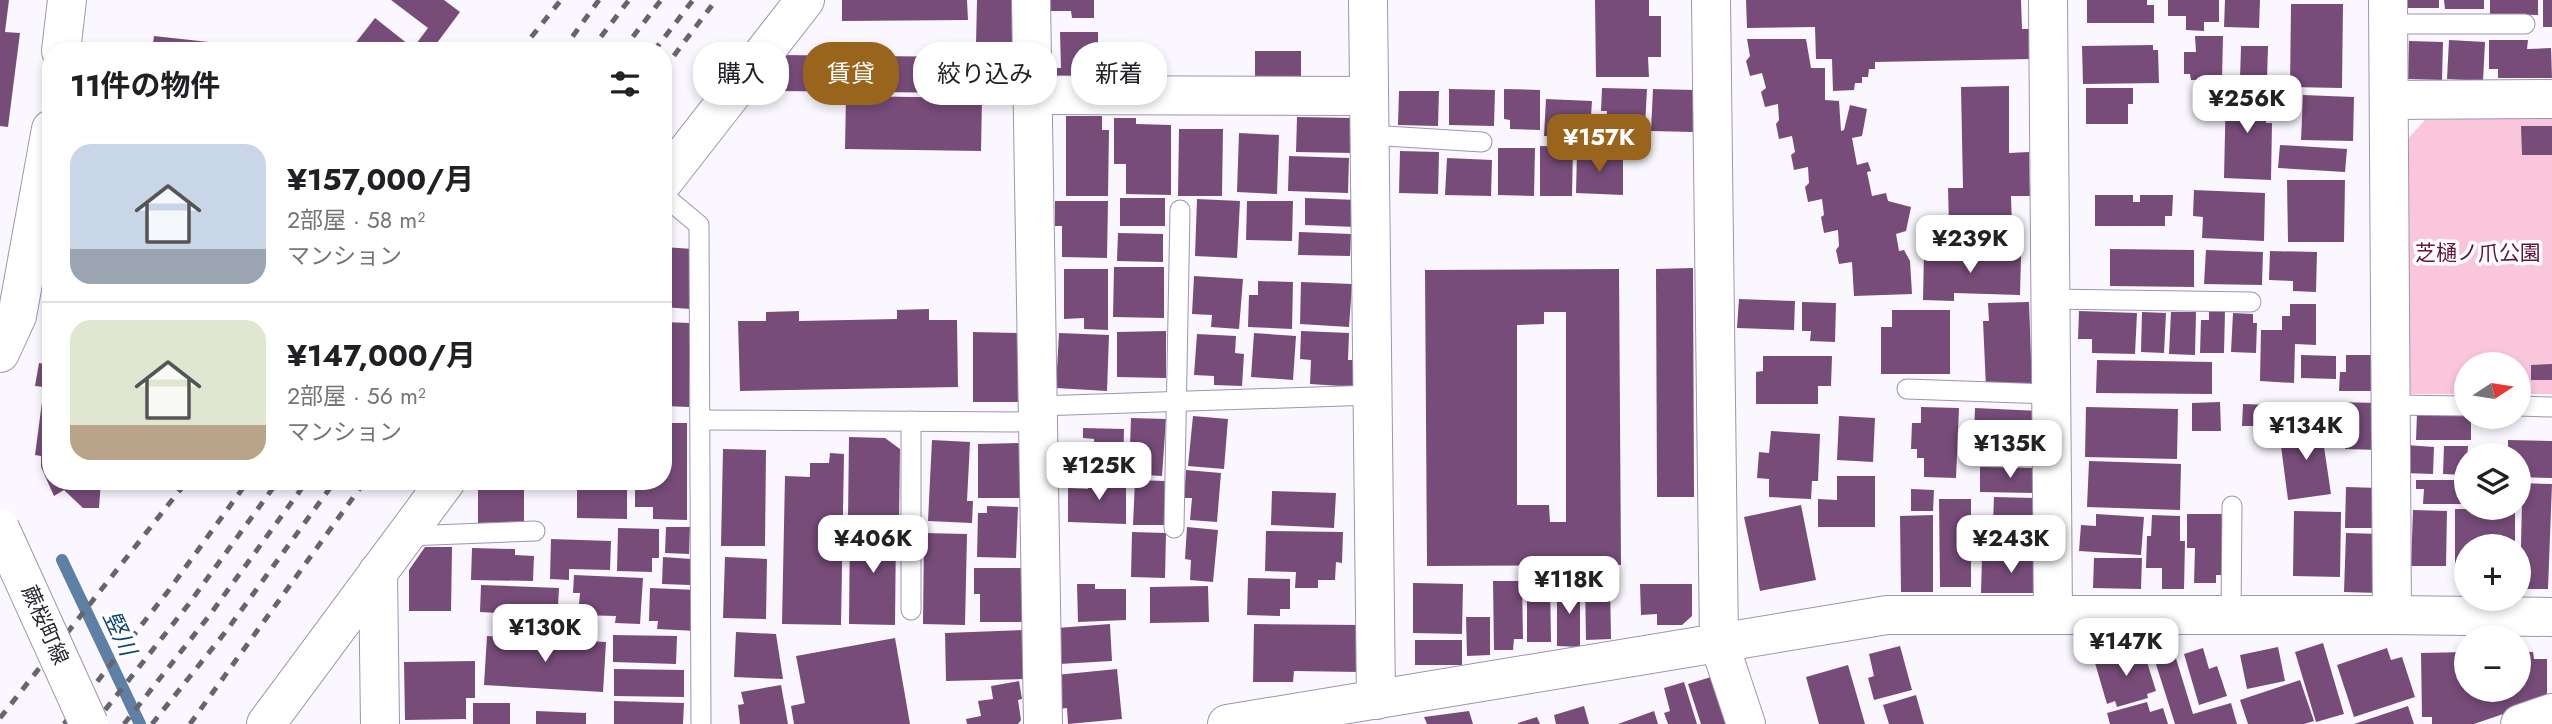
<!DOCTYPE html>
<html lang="ja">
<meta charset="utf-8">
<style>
:root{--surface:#fff;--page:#f2f2f2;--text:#202124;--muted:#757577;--line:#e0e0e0;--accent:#99651c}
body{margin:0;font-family:Jost,"Noto Sans JP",sans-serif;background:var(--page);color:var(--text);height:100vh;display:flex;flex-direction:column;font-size:26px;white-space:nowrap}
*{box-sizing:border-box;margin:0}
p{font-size:23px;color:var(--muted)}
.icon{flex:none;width:38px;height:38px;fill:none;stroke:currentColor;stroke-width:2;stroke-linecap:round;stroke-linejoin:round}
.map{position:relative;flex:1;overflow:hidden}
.drawer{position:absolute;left:42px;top:42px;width:630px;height:448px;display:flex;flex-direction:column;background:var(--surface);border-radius:28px;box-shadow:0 4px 10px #0003}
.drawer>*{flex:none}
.banner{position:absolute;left:693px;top:42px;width:665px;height:63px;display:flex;gap:14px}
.needle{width:46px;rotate:78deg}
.buttons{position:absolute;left:2454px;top:352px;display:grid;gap:14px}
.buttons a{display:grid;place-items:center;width:77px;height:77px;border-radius:50%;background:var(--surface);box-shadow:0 4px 10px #0003;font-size:35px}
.price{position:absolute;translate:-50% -60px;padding:0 16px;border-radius:14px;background:#fff;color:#222;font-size:23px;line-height:46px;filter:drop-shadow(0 2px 4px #0008)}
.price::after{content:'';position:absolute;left:50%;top:42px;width:21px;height:16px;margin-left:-10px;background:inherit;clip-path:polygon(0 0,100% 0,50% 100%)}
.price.current{background:var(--accent);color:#fff}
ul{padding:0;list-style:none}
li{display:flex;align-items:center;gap:21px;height:175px;padding:0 28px}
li+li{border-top:2px solid var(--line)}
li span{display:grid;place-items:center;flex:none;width:196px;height:140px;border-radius:21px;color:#555}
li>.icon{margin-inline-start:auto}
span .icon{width:84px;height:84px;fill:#fffc;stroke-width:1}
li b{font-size:30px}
h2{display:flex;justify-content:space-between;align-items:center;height:84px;padding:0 28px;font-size:30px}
.pill{padding:0 24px;border-radius:28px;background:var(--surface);box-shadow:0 4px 10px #0003;font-size:24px;line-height:63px}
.pill.current{background:var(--accent);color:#fff}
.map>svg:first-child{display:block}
.green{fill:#fac6dc}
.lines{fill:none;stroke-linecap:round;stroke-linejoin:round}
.stream{stroke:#5e80a4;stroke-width:12}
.building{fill:#774c79;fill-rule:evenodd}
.lane-casing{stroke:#9d94b2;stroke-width:21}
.street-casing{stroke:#9d94b2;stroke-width:40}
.lane{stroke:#fff;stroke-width:19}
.street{stroke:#fff;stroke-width:38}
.rail{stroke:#68646e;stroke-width:5;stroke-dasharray:9 9;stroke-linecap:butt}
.secondary-bridge-casing{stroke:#9d94b2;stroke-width:40;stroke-linecap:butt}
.secondary-bridge{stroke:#fff;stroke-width:38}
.labels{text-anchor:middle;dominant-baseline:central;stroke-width:7;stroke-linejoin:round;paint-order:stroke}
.park-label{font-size:21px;fill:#61133e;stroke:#fff}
.street-label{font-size:21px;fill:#292531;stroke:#fff}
.water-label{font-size:23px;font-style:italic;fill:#0d4673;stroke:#fff}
</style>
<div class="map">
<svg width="2552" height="724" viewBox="0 0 2552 724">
<rect width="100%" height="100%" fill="#faf8fe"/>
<polygon class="green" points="2552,117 2552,394 2518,394 2518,364 2466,364 2466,394 2403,394 2404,143 2425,120"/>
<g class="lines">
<polyline class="stream" points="62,560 140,724"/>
</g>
<g class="building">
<polygon points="0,0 9,0 5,32 20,33 8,127 0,126"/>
<polygon points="391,0 444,0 460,12 431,51 343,51 345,47 350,50 375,18 413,48 428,28"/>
<polygon points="842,0 967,0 968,20 842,21"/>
<polygon points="977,0 1023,0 1021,89 975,88"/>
<polygon points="1047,0 1094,0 1094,18 1072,18 1071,11 1047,11"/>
<polygon points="1595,0 1649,0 1649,16 1661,16 1661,57 1648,57 1649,77 1596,77"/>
<polygon points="1746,0 2021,0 2022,29 2030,29 2030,59 1875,62 1875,69 1869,69 1868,77 1862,77 1862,83 1855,83 1854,90 1833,91 1832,59 1816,59 1815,27 1747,28"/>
<polygon points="2087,0 2147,0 2147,5 2154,5 2154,23 2087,23"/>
<polygon points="2168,0 2219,0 2219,22 2204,22 2204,31 2186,30 2186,16 2168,16"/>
<polygon points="2225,0 2260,0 2259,28 2224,27"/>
<rect x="2403" y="0" width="36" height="8"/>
<polygon points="2444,0 2484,0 2484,9 2445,9"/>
<polygon points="2490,0 2538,0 2538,15 2490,14"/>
<rect x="2543" y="0" width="9" height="27"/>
<polygon points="2291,4 2343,4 2342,88 2290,87"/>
<polygon points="1060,32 1098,32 1098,88 1054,88 1055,68 1061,68"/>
<polygon points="154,36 218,43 217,51 152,51"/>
<polygon points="2195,36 2223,36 2222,80 2191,80 2190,74 2184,74 2184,52 2196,52"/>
<polygon points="1747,39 1806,39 1811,68 1825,68 1825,100 1839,101 1841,131 1844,130 1850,105 1867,109 1862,136 1852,138 1857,165 1868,162 1871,171 1867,172 1872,196 1886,193 1888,201 1911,207 1906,231 1896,234 1899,251 1904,250 1910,261 1912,294 1854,296 1852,262 1839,264 1836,250 1839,246 1838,230 1824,233 1821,217 1824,215 1822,199 1808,202 1805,187 1809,183 1808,167 1794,170 1791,155 1795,152 1792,136 1779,139 1776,124 1779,120 1778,104 1765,107 1761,92 1766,88 1762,73 1750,76 1746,61 1750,56"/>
<polygon points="2449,40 2485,42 2483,81 2447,79"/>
<polygon points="2489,40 2528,40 2527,49 2551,48 2552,78 2498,78 2498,69 2489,69"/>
<polygon points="2409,41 2443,42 2442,80 2408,79"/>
<polygon points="2153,45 2153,50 2158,50 2159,83 2083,84 2082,46"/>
<polygon points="2241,46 2268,46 2267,80 2240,79"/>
<polygon points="1255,51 1301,51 1301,79 1255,78"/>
<polygon points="778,55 969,57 969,93 778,91"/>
<polygon points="2009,86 2009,153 2029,152 2030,196 2011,196 2012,228 2006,228 2006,238 1988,238 1988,231 1967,232 1967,229 1962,229 1962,226 1949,226 1948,188 1963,188 1961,87"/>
<polygon points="1602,88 1647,89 1645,126 1606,124 1607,111 1601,111"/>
<polygon points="2086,88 2133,88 2133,104 2128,104 2128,124 2086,124"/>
<polygon points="2226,88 2267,89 2266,123 2272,123 2271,180 2224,178"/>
<polygon points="1449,89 1495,90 1494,126 1449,125"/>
<polygon points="1504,89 1540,90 1540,130 1510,129 1510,120 1504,119"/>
<polygon points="1653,89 1694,90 1693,132 1651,131"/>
<polygon points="1399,91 1439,91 1438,126 1398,125"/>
<polygon points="2303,95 2354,97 2353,141 2301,140"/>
<polygon points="846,96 982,98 981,151 845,149"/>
<polygon points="1546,99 1592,101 1590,131 1578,130 1577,138 1544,136"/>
<polygon points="1066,116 1102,116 1102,130 1109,130 1108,196 1066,196"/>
<polygon points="1297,117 1353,118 1353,153 1296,152"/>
<polygon points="1114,118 1136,118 1136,124 1171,125 1171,195 1126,194 1126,164 1114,164"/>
<polygon points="2521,126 2552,126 2552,155 2522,155"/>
<polygon points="1179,129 1223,129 1222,196 1178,196"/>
<polygon points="1239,133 1279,135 1277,194 1237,192"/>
<polygon points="2280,145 2347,149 2345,172 2278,168"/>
<polygon points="1540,146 1573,147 1572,196 1540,196"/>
<polygon points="1498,148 1535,148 1534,196 1498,195"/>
<polygon points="1400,151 1439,152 1438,194 1399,193"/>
<polygon points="1577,152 1617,153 1617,160 1623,160 1623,195 1576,193"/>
<polygon points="1289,156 1349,158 1348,193 1288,191"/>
<polygon points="1447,158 1492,160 1491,196 1445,195"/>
<polygon points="2287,180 2345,180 2344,242 2288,242"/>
<polygon points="2194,190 2265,193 2264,241 2202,238 2203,217 2193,216"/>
<polygon points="2095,195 2133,195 2133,202 2140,202 2140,195 2173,195 2172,216 2165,216 2165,226 2095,226"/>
<rect x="1120" y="198" width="45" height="28"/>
<polygon points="1305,198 1357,200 1356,227 1305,225"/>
<polygon points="1197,199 1240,201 1237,258 1195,256"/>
<polygon points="1055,201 1108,201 1107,258 1062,257 1062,226 1055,226"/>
<polygon points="1247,201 1293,201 1292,241 1246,240"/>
<polygon points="1299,232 1351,234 1350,256 1298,255"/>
<polygon points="1118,233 1163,234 1163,262 1117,261"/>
<polygon points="663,247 693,249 690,309 663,307"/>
<polygon points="2110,249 2194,250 2194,287 2110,286"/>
<polygon points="2206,250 2263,252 2262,285 2204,284"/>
<polygon points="2270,251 2317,252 2316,292 2293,291 2293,281 2269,280"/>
<polygon points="1924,253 2021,256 2020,295 1954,293 1954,301 1923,300"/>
<polygon points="1114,267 1164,267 1164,318 1113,317"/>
<polygon points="1693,268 1694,497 1657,497 1656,269"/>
<polygon points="1064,269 1108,269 1108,330 1084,329 1084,318 1064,319"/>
<path d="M 1619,269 L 1621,565 L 1427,566 L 1425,270 ZM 1544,312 L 1566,312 L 1566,522 L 1550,522 L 1549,505 L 1517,505 L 1517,325 L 1544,324 Z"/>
<polygon points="1194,276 1243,279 1239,329 1211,327 1212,315 1192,314"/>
<polygon points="1258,281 1293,282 1292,329 1248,327 1249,295 1258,295"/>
<polygon points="1301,282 1352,284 1349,327 1300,324"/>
<polygon points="1739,299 1795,301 1794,330 1737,328"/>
<polygon points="1802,302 1836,303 1835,342 1810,341 1811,331 1802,331"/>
<polygon points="2029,302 2032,386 1986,388 1983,321 1989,321 1988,303"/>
<polygon points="2290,304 2316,304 2316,345 2295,344 2294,383 2260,381 2261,330 2282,330 2282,316 2290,316"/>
<polygon points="929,309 929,320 957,320 958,387 740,391 738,321 766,321 766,312 799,311 799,321 897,319 897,310"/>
<polygon points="1892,310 1950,310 1950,374 1881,374 1881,327 1892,327"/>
<polygon points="2079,311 2137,313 2135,354 2092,353 2092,339 2078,339"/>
<polygon points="2209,311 2225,311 2224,353 2200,353 2201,320 2209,320"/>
<polygon points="2142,312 2166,313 2164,353 2141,352"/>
<polygon points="2171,312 2196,312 2195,355 2169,354"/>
<polygon points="2233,313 2253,314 2253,323 2257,323 2256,353 2231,352"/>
<polygon points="49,317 51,317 51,357 42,355"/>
<polygon points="663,322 690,323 689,407 664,406"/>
<polygon points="1166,331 1166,378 1117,377 1117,332"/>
<polygon points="1301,331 1349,333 1348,360 1358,360 1357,387 1310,384 1311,360 1300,359"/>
<polygon points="973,332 1024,333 1024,402 973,402"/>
<polygon points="1059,333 1109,335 1107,391 1056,388"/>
<polygon points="1254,333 1296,336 1293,380 1251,377"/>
<polygon points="1197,334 1236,336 1235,353 1244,354 1242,386 1214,385 1214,376 1194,375"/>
<polygon points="2301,355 2336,356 2336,379 2301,378"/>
<polygon points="2346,355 2378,355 2378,391 2339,391 2340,372 2346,372"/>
<polygon points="1763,356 1832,356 1831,386 1818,386 1818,404 1756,404 1756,372 1763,371"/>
<polygon points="2097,360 2212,362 2212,394 2096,393"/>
<polygon points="39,363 51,365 51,481 101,481 99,508 83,508 64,490 54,496 41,467 41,456 35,455 44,387 35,386"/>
<polygon points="2552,364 2552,380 2531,380 2531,365"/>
<polygon points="2220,402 2221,431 2192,431 2192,403"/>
<polygon points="2334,402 2379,403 2378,450 2345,449 2346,418 2334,418"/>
<polygon points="2243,404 2271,405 2271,426 2242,426"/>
<polygon points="1921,407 1959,408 1956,478 1924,477 1924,458 1917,458 1917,449 1911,449 1912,423 1921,423"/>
<polygon points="2086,407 2178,409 2177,459 2085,457"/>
<polygon points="1975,408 2038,411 2036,453 2016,452 2016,463 1981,462 1982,435 1974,435"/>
<polygon points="2417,413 2466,414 2466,416 2471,416 2471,440 2416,440"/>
<polygon points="1193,416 1228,419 1224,469 1188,466"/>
<polygon points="1839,416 1875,418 1873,462 1837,460"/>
<polygon points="1131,418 1166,419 1162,476 1129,474"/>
<polygon points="2320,420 2331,494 2288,500 2281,446 2290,445 2287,425"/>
<polygon points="663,423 687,423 687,520 653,519 653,507 635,507 635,481 663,481"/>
<polygon points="1083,428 1124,429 1123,474 1076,473 1077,451 1095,452 1094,439 1083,438"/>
<polygon points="1771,431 1820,434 1818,481 1812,481 1811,499 1769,497 1769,479 1757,478 1759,452 1769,453"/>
<polygon points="849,437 885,438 900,449 899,522 848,520"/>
<polygon points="932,440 970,442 967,501 973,501 972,523 928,521"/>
<polygon points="2508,440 2552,441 2552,478 2518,477 2518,455 2508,455"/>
<polygon points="1023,443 1024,498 978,498 978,444"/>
<polygon points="2406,445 2434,447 2433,474 2405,473"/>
<polygon points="2444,446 2468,446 2466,475 2443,474"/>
<polygon points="723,449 766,450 765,546 721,546"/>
<polygon points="830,453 844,454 841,625 782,624 785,476 810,477 810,463 829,463"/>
<polygon points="2089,461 2181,464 2180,510 2087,507"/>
<polygon points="1980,467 2039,468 2039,493 1980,492"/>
<polygon points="1186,470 1221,473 1217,522 1190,520 1192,498 1184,498"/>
<polygon points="1837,476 1875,476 1875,527 1818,527 1818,499 1837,500"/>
<polygon points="1089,477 1126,479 1126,524 1068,522 1068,488 1088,489"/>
<polygon points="1135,480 1165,481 1165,525 1133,525"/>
<polygon points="2416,480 2463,480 2463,504 2423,504 2424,489 2416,489"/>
<polygon points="478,481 524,481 524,522 478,523"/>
<polygon points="577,481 627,481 627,519 577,518"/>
<polygon points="2518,483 2552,484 2548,589 2520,589 2522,501 2518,501"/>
<polygon points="2346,487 2379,488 2379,528 2345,528"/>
<polygon points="1911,489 1934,490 1933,511 1911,511"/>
<polygon points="1272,491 1336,493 1334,528 1271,525"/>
<polygon points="1994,497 2034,498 2032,549 1992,548"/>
<polygon points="1939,499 1971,499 1971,587 1940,587"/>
<polygon points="1801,505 1816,580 1760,591 1744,517"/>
<polygon points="987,506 1018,507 1016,558 977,557 978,513 987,513"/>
<polygon points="2455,509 2515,509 2515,546 2466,546 2466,564 2455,564"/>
<polygon points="2413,510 2447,511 2446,566 2411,566"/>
<polygon points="2294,511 2341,512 2340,577 2293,576"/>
<polygon points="2096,514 2144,517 2141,555 2079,551 2081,525 2096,526"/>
<polygon points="2187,514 2224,514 2223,575 2216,575 2216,583 2194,583 2195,548 2187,548"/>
<polygon points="1933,515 1933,592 1901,592 1900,516"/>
<polygon points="2152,515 2180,516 2180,541 2185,541 2184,589 2162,589 2162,568 2146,568 2147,536 2151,536"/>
<polygon points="850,525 896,526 895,625 849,624"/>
<polygon points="666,527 690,527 689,554 665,553"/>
<polygon points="1187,527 1218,530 1213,582 1190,580 1191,560 1185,559"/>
<polygon points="618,528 659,529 659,558 652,558 652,572 617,571"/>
<polygon points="1266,531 1343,532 1342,563 1336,562 1335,580 1318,580 1318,588 1295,588 1296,572 1265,571"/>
<polygon points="1132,532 1166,533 1165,578 1131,577"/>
<polygon points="924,533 967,534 965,625 923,624"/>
<polygon points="2346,533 2381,534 2379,593 2344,592"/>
<polygon points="551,539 611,541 610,570 569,569 569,580 550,579"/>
<polygon points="425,547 452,547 451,611 409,611 409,570"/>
<polygon points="472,548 515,549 515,555 534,556 533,581 471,580"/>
<polygon points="1982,556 2040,556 2040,593 1981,593"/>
<polygon points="663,557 691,559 690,585 662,584"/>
<polygon points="725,557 767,559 766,619 723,618"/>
<polygon points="2094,558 2142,558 2141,589 2093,588"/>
<polygon points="974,568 1024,568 1028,622 980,622 980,594 974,594"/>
<polygon points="574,575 643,578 640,624 615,623 616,616 578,615 580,593 573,593"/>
<polygon points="1248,578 1290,579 1290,609 1280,609 1280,616 1247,615"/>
<polygon points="1493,581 1522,581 1523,639 1514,639 1513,650 1494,650"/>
<polygon points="1527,581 1550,581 1551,642 1527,642"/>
<polygon points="1610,582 1611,639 1586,640 1585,583"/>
<polygon points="1413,583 1463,584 1462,634 1413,633"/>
<polygon points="1077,584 1095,584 1095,589 1126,589 1126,620 1078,622"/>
<polygon points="1640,584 1692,584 1692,616 1682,625 1657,625 1657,614 1641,615"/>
<polygon points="481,585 559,588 557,624 513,622 514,614 480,612"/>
<polygon points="1557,585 1580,585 1580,647 1557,646"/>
<polygon points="1208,586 1209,622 1150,623 1150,587"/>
<polygon points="650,588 697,590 696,631 657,629 658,621 649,621"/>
<polygon points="1466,617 1490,617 1490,655 1467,656"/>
<polygon points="1110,624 1112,661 1059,664 1057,628"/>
<polygon points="1254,624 1361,625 1360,672 1294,671 1293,682 1253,682"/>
<polygon points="1024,630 1026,679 946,681 945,633"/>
<polygon points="736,632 776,634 783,679 734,677"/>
<polygon points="613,635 677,636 676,664 613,662"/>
<polygon points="487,636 606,642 603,692 484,685"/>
<polygon points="895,638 910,724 794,724 791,706 805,703 796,656"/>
<rect x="1415" y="640" width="47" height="25"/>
<polygon points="2323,643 2344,714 2316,722 2295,652"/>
<polygon points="1900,646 1912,690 1874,700 1868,678 1874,676 1869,654"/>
<polygon points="2278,647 2285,681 2247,689 2240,655"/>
<polygon points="2203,648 2209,669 2217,666 2227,696 2199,705 2184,654"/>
<polygon points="2387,648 2391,660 2402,657 2415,697 2354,717 2337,665"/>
<polygon points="2143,649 2156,691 2147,694 2148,698 2117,707 2115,701 2107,704 2095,663"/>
<polygon points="2174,652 2193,714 2231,703 2237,724 2175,724 2154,658"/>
<polygon points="2466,652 2466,690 2518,690 2518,652 2533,652 2534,659 2547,659 2547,699 2474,724 2432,724 2432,717 2422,717 2421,653"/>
<polygon points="475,661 475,698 466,698 466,719 405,720 404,662"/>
<polygon points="1848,665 1865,724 1819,724 1806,677"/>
<polygon points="614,669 684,670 684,697 614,696"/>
<polygon points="1117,669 1122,719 1068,724 1067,708 1059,709 1056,675"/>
<polygon points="1721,674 1736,724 1701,724 1688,684"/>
<polygon points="2300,680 2314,721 2304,724 2248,724 2240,700"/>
<polygon points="1019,681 1022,699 1018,700 1021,720 1018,724 967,724 966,719 981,716 978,701 993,699 991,686"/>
<polygon points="1684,682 1697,724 1668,724 1664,713 1670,711 1664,688"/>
<polygon points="781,685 788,724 740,724 738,705 744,704 741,692"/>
<polygon points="1916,695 1924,724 1889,724 1883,705"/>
<polygon points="614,701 684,703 683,724 614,724"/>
<polygon points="2147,702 2150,712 2163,708 2168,724 2110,724 2107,713"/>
<rect x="473" y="703" width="37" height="21"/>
<polygon points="1584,706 1589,724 1556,724 1554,715"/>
<polygon points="2408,706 2414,724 2354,724"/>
<polygon points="536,711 586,713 586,724 536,724"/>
<polygon points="1469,711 1473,724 1427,724 1424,717"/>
<polygon points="1654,711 1658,724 1618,724"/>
<polygon points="1537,717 1540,724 1518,724 1518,723"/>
</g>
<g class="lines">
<defs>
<g id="lane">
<polyline points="2389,24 2525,24"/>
<polyline points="1370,135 1482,142"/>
<polyline points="663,195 699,225 701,724"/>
<polyline points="2051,299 2251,302"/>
<polyline points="1907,389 2051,394"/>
<polyline points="2391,405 2466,406"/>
<polyline points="1038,406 1373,395"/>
<polyline points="2518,406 2552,407"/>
<polyline points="701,420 1038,422"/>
<polyline points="911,421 911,610"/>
<polyline points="1174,528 1180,210"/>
<polyline points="407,536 535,531"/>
<polyline points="2231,615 2232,506"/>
</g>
<g id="street">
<polyline points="1031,0 1043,724"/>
<polyline points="1368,0 1376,700"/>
<polyline points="1711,0 1719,643 1746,724"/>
<polyline points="2048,0 2053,615"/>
<polyline points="2388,0 2392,615"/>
<polyline points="61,51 67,0"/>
<polyline points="1033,95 1369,96"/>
<polyline points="2389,100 2552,99"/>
<polyline points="663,182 805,0"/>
<polyline points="0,353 17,316 51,129"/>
<polyline points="378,572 380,724"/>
<polyline points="266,724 446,481"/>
<polyline points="1227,724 1887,615 2392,615 2552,617"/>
<polyline points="2520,724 2552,713"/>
</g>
</defs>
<use href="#lane" class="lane-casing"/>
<use href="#street" class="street-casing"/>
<use href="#lane" class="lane"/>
<use href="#street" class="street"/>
<g class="rail">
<polyline points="520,51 561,0"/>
<polyline points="562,51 599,0"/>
<polyline points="590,51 629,0"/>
<polyline points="622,51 661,0"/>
<polyline points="654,51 693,0"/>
<polyline points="663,70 716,0"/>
<polyline points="0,718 187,481"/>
<polyline points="64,724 169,590 248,481"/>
<polyline points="94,724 188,605 278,481"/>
<polyline points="124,724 209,616 307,481"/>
<polyline points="152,724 227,630 335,481"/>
<polyline points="190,724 365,481"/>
</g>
<defs>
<polyline id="secondary-bridge" points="0,528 89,724"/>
</defs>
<use href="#secondary-bridge" class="secondary-bridge-casing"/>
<use href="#secondary-bridge" class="secondary-bridge"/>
</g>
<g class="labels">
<g class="park-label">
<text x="2478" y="253">芝樋ノ爪公園</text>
</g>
<g class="street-label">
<text transform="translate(45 625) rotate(66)">蕨桜町線</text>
</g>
<g class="water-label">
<text transform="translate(120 633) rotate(65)">竪川</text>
</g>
</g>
</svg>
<div class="buttons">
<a><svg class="needle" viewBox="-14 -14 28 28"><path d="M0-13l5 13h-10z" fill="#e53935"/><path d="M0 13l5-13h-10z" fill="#757577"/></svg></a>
<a><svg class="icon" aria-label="layers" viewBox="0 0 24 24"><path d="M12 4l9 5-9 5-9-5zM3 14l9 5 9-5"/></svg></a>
<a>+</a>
<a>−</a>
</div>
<b class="price" style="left:2247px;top:135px">¥256K</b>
<b class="price current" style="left:1599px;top:174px">¥157K</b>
<b class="price" style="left:1970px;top:275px">¥239K</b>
<b class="price" style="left:2306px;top:462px">¥134K</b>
<b class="price" style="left:2010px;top:480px">¥135K</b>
<b class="price" style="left:1099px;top:502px">¥125K</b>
<b class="price" style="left:873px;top:575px">¥406K</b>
<b class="price" style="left:2011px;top:575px">¥243K</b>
<b class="price" style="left:1569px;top:616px">¥118K</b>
<b class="price" style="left:545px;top:664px">¥130K</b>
<b class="price" style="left:2126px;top:678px">¥147K</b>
<div class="banner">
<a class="pill">購入</a>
<a class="pill current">賃貸</a>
<a class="pill">絞り込み</a>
<a class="pill">新着</a>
</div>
<section class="drawer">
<h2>11件の物件<svg class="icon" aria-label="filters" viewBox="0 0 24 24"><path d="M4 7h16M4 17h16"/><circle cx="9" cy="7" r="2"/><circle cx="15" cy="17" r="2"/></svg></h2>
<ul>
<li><span style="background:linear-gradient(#c9d6e8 75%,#9aa5b1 0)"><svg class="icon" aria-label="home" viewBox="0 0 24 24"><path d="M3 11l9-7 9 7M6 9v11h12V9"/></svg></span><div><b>¥157,000/月</b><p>2部屋 · 58 m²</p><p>マンション</p></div></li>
<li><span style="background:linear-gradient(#dfe7d0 75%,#b9a48a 0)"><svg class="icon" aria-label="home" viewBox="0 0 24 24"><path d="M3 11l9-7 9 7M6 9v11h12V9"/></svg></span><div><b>¥147,000/月</b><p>2部屋 · 56 m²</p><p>マンション</p></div></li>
</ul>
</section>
</div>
